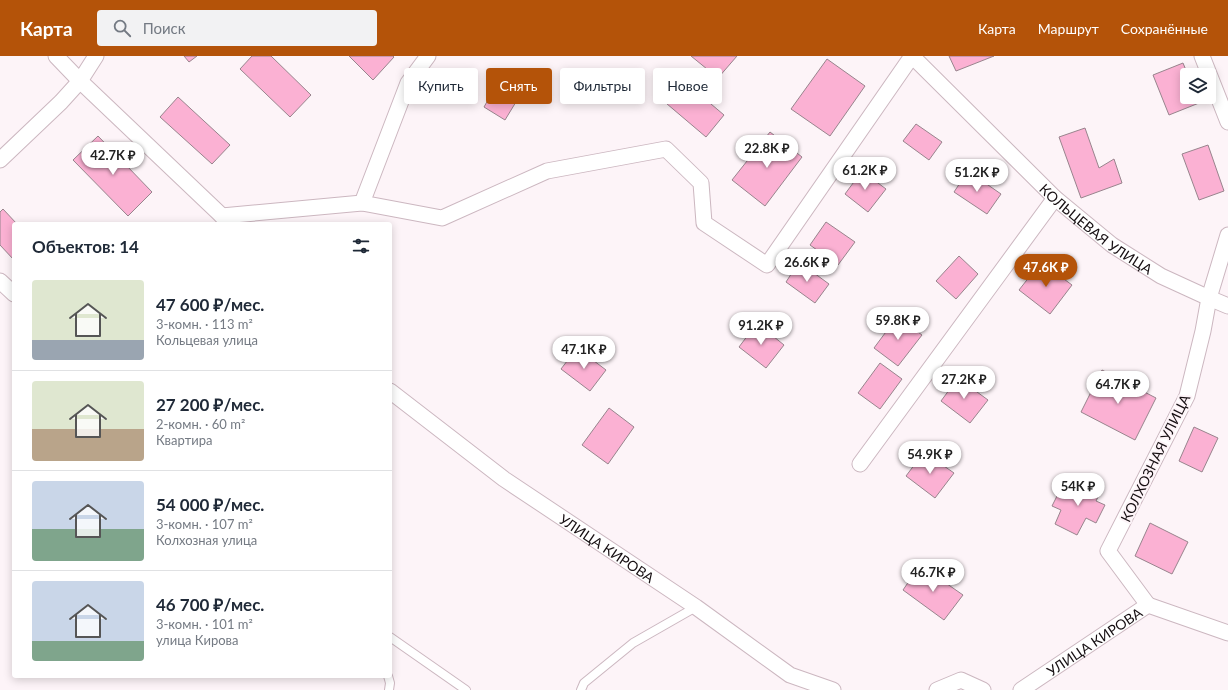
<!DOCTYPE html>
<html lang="ru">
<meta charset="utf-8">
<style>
:root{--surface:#fff;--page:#f2f2f3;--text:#1f2937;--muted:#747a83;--line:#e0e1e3;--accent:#b45309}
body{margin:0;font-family:Lato,sans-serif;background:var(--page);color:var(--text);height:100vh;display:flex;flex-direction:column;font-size:15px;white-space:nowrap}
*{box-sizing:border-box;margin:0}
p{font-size:13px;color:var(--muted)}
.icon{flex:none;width:22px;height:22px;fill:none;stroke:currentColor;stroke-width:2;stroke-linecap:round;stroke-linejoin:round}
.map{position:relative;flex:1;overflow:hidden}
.details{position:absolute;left:12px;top:166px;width:380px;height:456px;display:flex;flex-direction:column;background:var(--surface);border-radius:4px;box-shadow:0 2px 10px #0003}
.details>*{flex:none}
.top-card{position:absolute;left:404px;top:12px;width:380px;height:36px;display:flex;gap:8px}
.buttons{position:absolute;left:1180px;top:12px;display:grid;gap:8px}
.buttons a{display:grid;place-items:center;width:36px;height:36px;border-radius:4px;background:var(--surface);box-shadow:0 2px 10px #0003;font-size:20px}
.price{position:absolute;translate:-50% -34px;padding:0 9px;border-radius:14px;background:#fff;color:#222;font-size:13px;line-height:26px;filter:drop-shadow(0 1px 2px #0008)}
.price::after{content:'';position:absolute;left:50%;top:24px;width:12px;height:9px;margin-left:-6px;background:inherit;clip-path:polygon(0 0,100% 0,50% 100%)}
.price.selected{background:var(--accent);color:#fff}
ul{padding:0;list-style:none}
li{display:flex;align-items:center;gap:12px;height:100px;padding:0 20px}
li+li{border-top:1px solid var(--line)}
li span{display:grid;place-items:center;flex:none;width:112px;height:80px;border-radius:4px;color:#555}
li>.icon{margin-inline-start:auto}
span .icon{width:48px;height:48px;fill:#fffc;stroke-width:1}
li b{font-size:17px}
h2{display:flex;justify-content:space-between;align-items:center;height:48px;padding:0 20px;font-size:17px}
.pill{padding:0 14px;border-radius:4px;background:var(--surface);box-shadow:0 2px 10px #0003;font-size:14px;line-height:36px}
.pill.selected{background:var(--accent);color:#fff}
header{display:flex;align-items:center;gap:24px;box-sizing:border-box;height:56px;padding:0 20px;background:var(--accent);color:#fff}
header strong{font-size:19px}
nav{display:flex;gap:22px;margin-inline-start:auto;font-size:14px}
.search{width:280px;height:36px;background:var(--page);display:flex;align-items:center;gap:10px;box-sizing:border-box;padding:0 14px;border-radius:4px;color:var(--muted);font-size:15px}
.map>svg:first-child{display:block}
.building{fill:#fbb1d3;stroke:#98848d}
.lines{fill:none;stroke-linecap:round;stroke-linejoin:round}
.lane-casing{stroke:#ccb7c0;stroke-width:10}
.street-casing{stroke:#ccb7c0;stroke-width:17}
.lane{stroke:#fff;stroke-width:8}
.street{stroke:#fff;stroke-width:15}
.labels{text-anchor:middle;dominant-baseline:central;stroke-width:4;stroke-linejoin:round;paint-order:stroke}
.street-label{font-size:14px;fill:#160f12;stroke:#fdf4f8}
</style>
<header>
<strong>Карта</strong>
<div class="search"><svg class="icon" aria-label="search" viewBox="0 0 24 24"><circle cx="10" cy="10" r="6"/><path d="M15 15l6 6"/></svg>Поиск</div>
<nav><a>Карта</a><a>Маршрут</a><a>Сохранённые</a></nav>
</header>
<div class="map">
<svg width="1228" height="634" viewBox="0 0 1228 634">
<rect width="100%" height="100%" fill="#fdf4f8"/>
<g class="building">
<polygon points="184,0 197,0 189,6"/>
<polygon points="252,0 271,0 311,39 290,61 240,13"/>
<polygon points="349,0 393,0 394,1 373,24"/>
<polygon points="691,0 737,0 718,22"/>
<polygon points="949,0 994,0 956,15"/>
<polygon points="827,3 865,30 830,80 791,53"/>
<polygon points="1183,7 1188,19 1187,41 1196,41 1199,47 1169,59 1153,19"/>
<polygon points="678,20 724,59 706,81 660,42"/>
<polygon points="500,23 522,36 505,64 484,51"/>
<polygon points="178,41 230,89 212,108 160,61"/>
<polygon points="916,68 942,86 929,104 903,85"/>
<polygon points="1085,72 1099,112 1114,103 1122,127 1081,142 1059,81"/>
<polygon points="770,76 802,101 765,150 732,124"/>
<polygon points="98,80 152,136 128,160 73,104"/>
<polygon points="1208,89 1224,135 1199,144 1182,98"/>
<polygon points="862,115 886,133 868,156 845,138"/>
<polygon points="968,115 1001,138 987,158 954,136"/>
<polygon points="3,153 17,168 14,168 14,204 0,189 0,156"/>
<polygon points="826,166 855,186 838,209 810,189"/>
<polygon points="959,200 978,218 956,243 936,225"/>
<polygon points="799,206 829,228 815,247 786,226"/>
<polygon points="1041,206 1072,229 1050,258 1019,234"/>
<polygon points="897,261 922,279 898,310 874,292"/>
<polygon points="757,267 784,289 766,312 739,291"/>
<polygon points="577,292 606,314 590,335 561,313"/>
<polygon points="880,307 902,323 880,353 858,337"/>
<polygon points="1102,314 1156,342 1135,384 1081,356"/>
<polygon points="958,322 988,344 970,367 941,345"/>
<polygon points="609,352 634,371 608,408 582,389"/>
<polygon points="1194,371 1218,382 1202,416 1179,405"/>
<polygon points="924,396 954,417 935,442 906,420"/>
<polygon points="1075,423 1101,435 1096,445 1105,449 1096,467 1086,462 1077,479 1055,468 1061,454 1052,450 1060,434 1068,437"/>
<polygon points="1150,467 1188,486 1172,518 1135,500"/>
<polygon points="920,509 963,539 944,564 903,534"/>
</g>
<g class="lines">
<defs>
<g id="lane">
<polyline points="390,581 466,634"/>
<polyline points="388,620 390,627 389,634"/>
<polyline points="581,634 584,627 633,587 696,551"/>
</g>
<g id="street">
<polyline points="56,0 80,25 222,160 228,168"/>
<path id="s1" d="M 912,0 L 1055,142 L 1112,189 L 1161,220 L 1209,242 L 1203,275 L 1187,340 L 1108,495 L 1148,549"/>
<polyline points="1202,0 1228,66"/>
<polyline points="0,104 61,46 80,25 96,0"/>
<polyline points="362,147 442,162 547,115 666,93 701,127 704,167 767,209 912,0"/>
<polyline points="222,160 362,147 408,27 428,0"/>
<polyline points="1228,179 1209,242 1228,250"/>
<polyline points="0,225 14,238"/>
<path id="s2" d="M 390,335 L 504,423 L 696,551 L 790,619 L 833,634"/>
<polyline points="860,408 1055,142"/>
<polyline points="1148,549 1228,577"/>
<polyline points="937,634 961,624 983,634"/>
<path id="s3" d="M 1021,634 L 1148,549"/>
</g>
</defs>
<use href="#lane" class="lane-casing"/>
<use href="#street" class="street-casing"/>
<use href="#lane" class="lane"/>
<use href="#street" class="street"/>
</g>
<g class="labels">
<g class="street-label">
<text stroke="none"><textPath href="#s1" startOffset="253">КОЛЬЦЕВАЯ УЛИЦА</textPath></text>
<text transform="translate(1155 402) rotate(-64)">КОЛХОЗНАЯ УЛИЦА</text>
<text stroke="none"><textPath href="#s2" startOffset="268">УЛИЦА КИРОВА</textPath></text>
<text stroke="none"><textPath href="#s3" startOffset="88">УЛИЦА КИРОВА</textPath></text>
</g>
</g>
</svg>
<div class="buttons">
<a><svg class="icon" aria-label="layers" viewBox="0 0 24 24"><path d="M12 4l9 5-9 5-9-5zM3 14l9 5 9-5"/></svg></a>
</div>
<b class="price" style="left:767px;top:113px">22.8K ₽</b>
<b class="price" style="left:113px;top:120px">42.7K ₽</b>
<b class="price" style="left:865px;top:135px">61.2K ₽</b>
<b class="price" style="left:977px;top:137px">51.2K ₽</b>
<b class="price" style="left:807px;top:227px">26.6K ₽</b>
<b class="price selected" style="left:1046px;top:232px">47.6K ₽</b>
<b class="price" style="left:898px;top:285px">59.8K ₽</b>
<b class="price" style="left:761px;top:290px">91.2K ₽</b>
<b class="price" style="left:584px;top:314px">47.1K ₽</b>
<b class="price" style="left:964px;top:344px">27.2K ₽</b>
<b class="price" style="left:1118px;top:349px">64.7K ₽</b>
<b class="price" style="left:930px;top:419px">54.9K ₽</b>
<b class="price" style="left:1078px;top:451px">54K ₽</b>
<b class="price" style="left:933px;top:537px">46.7K ₽</b>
<div class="top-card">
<a class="pill">Купить</a>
<a class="pill selected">Снять</a>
<a class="pill">Фильтры</a>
<a class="pill">Новое</a>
</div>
<section class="details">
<h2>Объектов: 14<svg class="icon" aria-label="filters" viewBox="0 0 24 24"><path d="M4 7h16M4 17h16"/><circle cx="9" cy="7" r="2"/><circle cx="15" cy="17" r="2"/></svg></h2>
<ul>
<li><span style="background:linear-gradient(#dfe7d0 75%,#9aa5b1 0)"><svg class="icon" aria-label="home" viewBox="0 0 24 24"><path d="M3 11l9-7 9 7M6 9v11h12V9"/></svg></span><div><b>47 600 ₽/мес.</b><p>3-комн. · 113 m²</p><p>Кольцевая улица</p></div></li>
<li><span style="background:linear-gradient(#dfe7d0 60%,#b9a48a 0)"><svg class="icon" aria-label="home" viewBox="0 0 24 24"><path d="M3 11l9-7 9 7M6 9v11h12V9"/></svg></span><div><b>27 200 ₽/мес.</b><p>2-комн. · 60 m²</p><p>Квартира</p></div></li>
<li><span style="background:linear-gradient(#c9d6e8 60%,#7fa58c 0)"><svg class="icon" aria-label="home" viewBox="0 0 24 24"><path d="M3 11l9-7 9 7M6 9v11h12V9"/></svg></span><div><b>54 000 ₽/мес.</b><p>3-комн. · 107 m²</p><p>Колхозная улица</p></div></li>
<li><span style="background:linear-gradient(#c9d6e8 75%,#7fa58c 0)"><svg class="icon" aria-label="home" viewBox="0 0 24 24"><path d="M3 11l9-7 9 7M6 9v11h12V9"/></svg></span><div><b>46 700 ₽/мес.</b><p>3-комн. · 101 m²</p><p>улица Кирова</p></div></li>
</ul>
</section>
</div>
